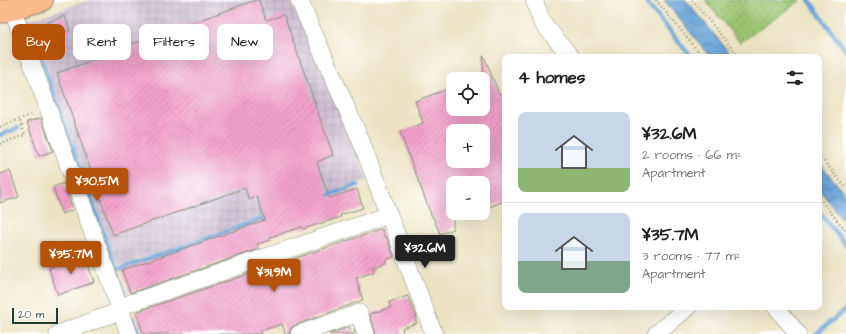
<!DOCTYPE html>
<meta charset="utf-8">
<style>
:root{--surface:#fff;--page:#f6f6f6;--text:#202124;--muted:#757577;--line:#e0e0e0;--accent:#b45309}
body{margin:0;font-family:"Architects Daughter",sans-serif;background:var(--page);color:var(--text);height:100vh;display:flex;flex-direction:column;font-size:15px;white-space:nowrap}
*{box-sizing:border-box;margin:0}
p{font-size:13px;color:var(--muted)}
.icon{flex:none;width:22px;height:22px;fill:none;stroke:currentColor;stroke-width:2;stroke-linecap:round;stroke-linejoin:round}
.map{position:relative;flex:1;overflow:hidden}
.panel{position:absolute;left:502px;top:54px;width:320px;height:256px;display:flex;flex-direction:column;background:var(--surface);border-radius:8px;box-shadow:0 4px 16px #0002}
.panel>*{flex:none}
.banner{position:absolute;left:12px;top:24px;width:380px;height:36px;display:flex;gap:8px}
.tools{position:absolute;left:446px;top:72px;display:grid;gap:8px}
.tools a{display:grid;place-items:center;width:44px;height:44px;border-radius:8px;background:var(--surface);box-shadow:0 4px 16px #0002;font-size:20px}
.scale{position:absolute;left:12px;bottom:10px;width:46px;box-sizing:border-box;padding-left:4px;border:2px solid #1f3d34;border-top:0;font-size:11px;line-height:14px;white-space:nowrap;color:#1f3d34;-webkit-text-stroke:3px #fff;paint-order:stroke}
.price{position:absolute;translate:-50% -34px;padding:0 9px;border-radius:4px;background:var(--accent);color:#fff;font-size:13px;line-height:26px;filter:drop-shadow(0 1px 2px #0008)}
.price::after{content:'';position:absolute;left:50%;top:24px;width:12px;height:9px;margin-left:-6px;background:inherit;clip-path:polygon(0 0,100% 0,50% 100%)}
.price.selected{background:#222;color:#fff}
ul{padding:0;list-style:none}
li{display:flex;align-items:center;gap:12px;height:100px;padding:0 16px}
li+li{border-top:1px solid var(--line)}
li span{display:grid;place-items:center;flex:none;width:112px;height:80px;border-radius:8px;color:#555}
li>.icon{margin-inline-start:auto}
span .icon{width:48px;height:48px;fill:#fffc;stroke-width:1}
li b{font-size:17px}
h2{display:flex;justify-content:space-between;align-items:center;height:48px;padding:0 16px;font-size:17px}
.tag{padding:0 14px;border-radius:8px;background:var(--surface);box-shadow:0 4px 16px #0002;font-size:14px;line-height:36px}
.tag.selected{background:var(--accent);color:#fff}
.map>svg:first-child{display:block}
.industrial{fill:url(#industrial-grid)}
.grass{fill:url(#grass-dots);stroke:#5d8051}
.water{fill:url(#water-waves);stroke:#427086}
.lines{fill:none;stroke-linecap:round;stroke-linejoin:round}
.stream{stroke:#66a2d7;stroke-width:4.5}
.building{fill:url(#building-hatch);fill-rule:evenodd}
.minor-casing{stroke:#86907c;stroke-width:18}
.primary-casing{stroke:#86907c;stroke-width:24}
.path{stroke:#86907c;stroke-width:2.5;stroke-dasharray:1 3;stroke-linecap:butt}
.minor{stroke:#fff;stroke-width:17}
.primary{stroke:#fcba8e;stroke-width:22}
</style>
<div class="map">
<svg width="846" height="334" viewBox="0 0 846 334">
<defs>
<pattern id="industrial-grid" width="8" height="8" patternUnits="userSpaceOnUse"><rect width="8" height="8" fill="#cebed2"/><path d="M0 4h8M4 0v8" fill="none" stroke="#b0a4b5"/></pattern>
<pattern id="grass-dots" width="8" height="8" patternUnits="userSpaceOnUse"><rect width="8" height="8" fill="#9bc36e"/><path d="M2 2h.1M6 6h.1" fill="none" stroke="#7ea05b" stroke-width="1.8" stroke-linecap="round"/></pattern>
<pattern id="water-waves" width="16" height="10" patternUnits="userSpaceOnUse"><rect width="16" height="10" fill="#66a2d7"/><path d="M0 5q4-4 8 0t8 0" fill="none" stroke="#5385af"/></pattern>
<pattern id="building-hatch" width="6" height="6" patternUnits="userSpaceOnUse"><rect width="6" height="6" fill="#f3a2cb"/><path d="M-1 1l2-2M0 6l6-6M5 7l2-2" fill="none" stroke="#c485a6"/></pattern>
</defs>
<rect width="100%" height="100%" fill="#fff"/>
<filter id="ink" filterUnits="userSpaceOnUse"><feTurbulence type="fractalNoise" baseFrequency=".025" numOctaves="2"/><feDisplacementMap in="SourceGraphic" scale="8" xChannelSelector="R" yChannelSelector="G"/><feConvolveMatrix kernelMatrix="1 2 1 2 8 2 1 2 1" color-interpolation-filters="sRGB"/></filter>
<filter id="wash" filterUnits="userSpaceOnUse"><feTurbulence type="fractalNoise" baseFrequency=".012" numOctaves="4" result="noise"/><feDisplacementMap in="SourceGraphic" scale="16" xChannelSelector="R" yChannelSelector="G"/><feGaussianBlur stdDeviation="0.9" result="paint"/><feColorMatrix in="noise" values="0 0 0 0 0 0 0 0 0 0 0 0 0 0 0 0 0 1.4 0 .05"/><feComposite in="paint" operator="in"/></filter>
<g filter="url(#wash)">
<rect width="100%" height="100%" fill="#ece3c3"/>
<polygon class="industrial" points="89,0 290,0 352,138 367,180 118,266 30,20"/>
<polygon class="grass" points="705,0 801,0 740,43"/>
<g class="water">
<polygon points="664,0 686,0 733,57 710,57"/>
<polygon points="819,162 846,195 846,223 819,190"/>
</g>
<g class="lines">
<g class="stream">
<polyline points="809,0 846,51"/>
<polyline points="647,3 691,57"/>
<polyline points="28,22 124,292"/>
<polyline points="0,135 18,128"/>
<polyline points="324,197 358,185"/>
<polyline points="819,212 846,245"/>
<polyline points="116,270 270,216"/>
<polyline points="133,319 139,334"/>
<polyline points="816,334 846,309"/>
</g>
</g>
<g id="blocks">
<g class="building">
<polygon points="256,0 259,0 266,20 284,15 333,155 317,162 329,198 357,189 363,208 340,215 341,217 303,229 302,227 270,237 271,240 257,244 259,249 130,293 122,270 265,220 257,197 249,200 245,188 113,235 57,73 116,52 115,50"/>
<polygon points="65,16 70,30 48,38 43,24"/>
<path d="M 483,56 L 484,56 L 499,94 L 503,93 L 505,99 L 505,201 L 483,209 L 483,183 L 453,183 L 453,229 L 440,234 L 433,217 L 432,217 L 400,132 L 423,123 L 415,101 L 453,87 L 453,109 L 483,109 ZM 453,131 L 483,131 L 483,161 L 453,161 Z"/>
<polygon points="41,118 53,151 39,156 27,122"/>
<polygon points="10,171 19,197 0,203 0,174"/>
<polygon points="64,183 73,210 62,214 53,187"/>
<polygon points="382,229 384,237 386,236 394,257 385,260 386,263 373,267 374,272 356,278 363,300 296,325 291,328 289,334 285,334 282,324 260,331 261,334 143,334 136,312"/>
<polygon points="85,256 94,282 58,295 49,268"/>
<polygon points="408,296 417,318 415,319 417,323 402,328 403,334 376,334 370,314 391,307 389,302"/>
<polygon points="349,327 350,330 354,329 355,334 329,334"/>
</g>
</g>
</g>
<g filter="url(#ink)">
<use href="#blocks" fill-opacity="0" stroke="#86907c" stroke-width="1"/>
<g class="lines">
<defs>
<g id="minor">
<polyline points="299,0 359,136 434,334"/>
<polyline points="534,0 542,22 571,57"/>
<polyline points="12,8 129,334"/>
<polyline points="119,307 389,215"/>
<polyline points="776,307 798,334"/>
<polyline points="58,334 120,311"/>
<polyline points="299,334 359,313 366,334"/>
<polyline points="656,334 688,307"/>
</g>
<polyline id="primary" points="0,12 42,0"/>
</defs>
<use href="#minor" class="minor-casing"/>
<use href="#primary" class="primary-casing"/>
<g class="path">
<polyline points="656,0 703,57"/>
<polyline points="692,0 739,57"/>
<polyline points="0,127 33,114"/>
<polyline points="0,144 25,135 19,119"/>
<polyline points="819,155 846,188"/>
<polyline points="819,198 846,231"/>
</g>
<use href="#minor" class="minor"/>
<use href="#primary" class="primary"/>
</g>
</g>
</svg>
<div class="tools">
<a><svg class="icon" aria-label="locate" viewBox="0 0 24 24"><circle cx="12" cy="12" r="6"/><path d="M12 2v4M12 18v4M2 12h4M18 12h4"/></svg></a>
<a>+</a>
<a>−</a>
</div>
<div class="scale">20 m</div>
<b class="price" style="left:97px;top:202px">¥30.5M</b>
<b class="price selected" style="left:425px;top:269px">¥32.6M</b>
<b class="price" style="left:71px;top:275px">¥35.7M</b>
<b class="price" style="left:274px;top:293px">¥31.9M</b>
<div class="banner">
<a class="tag selected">Buy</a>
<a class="tag">Rent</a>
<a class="tag">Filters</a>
<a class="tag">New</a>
</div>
<section class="panel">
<h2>4 homes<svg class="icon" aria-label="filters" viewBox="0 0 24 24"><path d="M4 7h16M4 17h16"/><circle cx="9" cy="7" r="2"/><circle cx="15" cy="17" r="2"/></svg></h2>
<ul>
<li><span style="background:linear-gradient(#c9d6e8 70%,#8fb573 0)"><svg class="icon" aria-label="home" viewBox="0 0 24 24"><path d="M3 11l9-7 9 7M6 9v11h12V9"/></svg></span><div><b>¥32.6M</b><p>2 rooms · 66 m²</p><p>Apartment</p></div></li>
<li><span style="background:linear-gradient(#c9d6e8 60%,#7fa58c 0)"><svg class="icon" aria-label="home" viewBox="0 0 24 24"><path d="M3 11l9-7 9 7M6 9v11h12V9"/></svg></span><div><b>¥35.7M</b><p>3 rooms · 77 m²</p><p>Apartment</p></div></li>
</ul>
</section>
</div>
